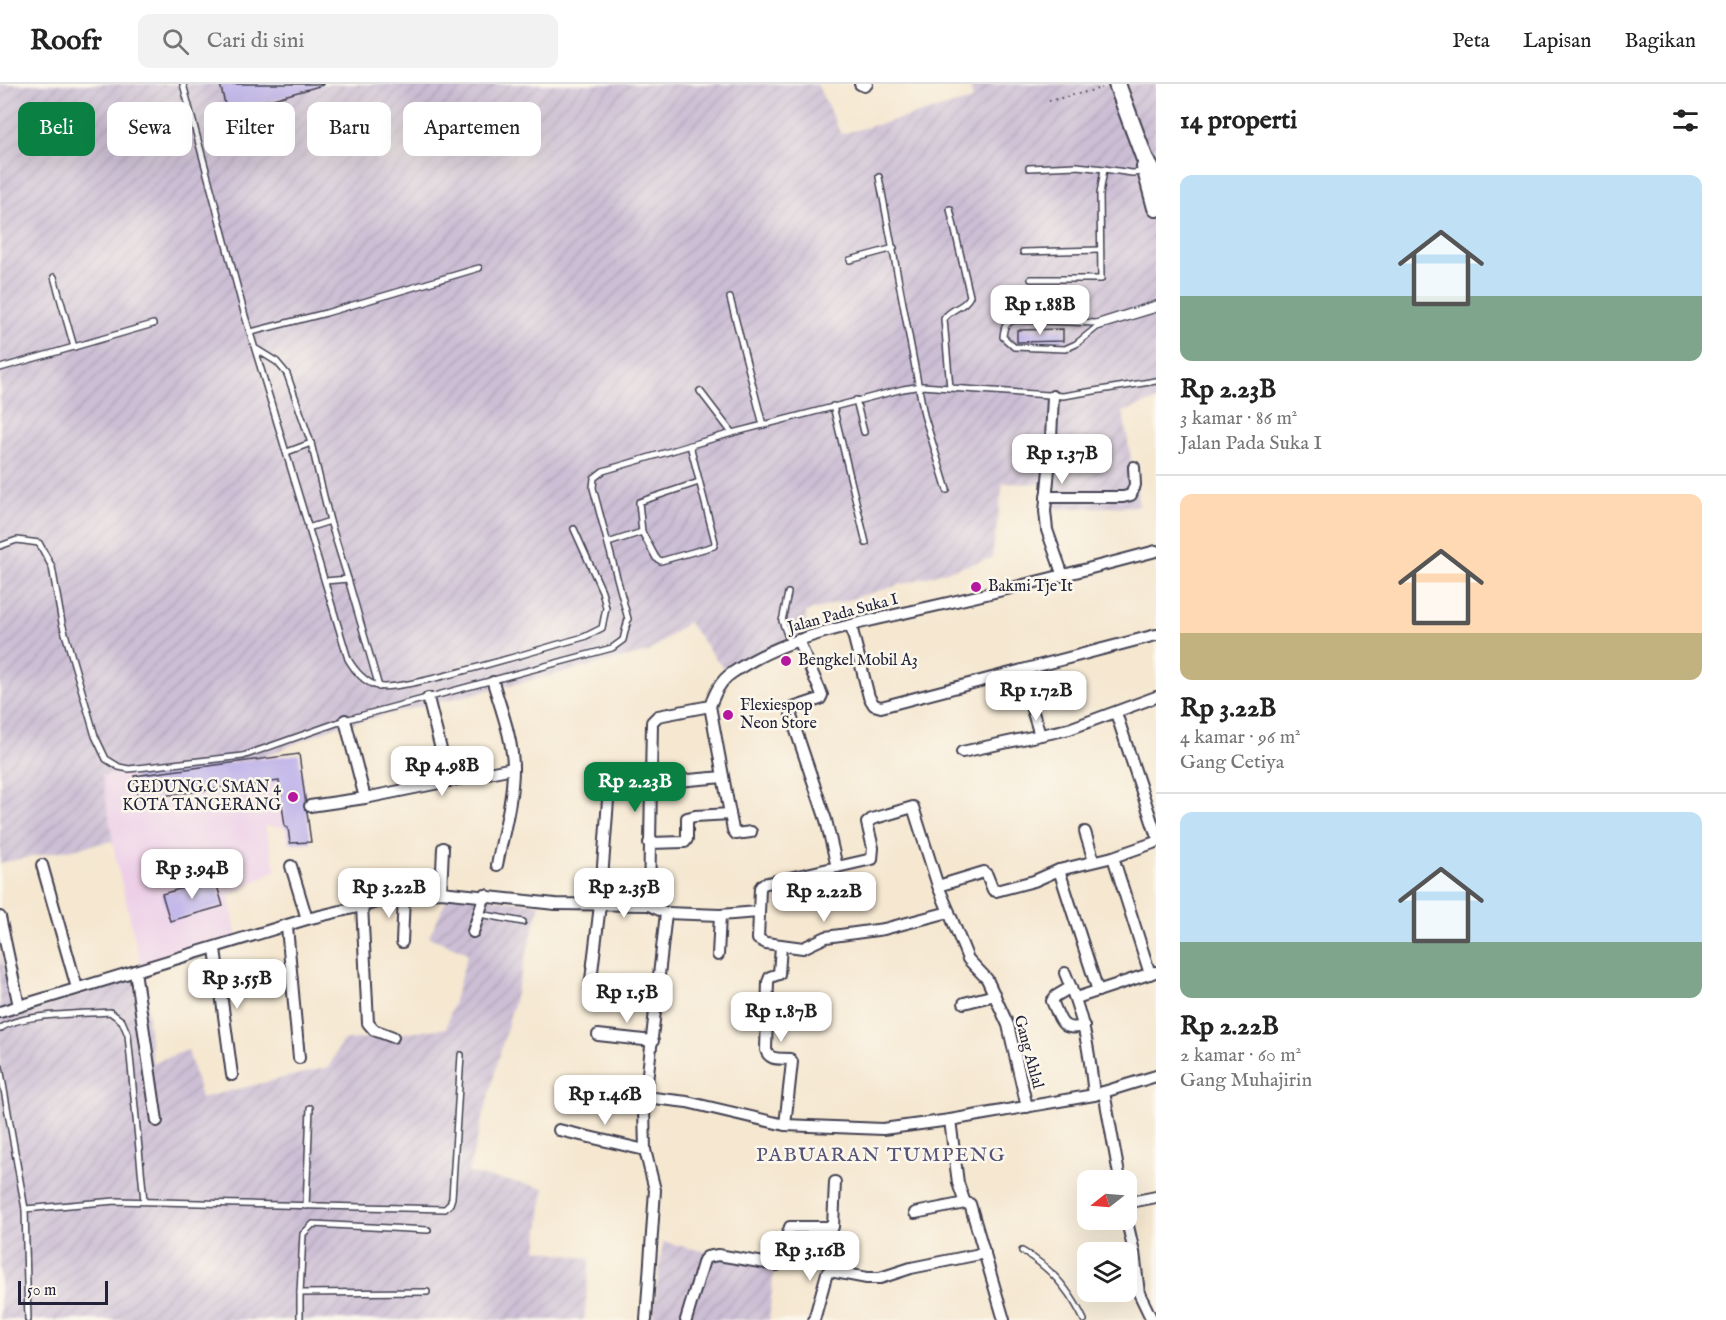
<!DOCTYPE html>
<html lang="id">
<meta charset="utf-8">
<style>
:root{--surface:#fff;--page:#f2f2f2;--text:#222;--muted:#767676;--line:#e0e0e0;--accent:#0b8043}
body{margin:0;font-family:"IM FELL English",serif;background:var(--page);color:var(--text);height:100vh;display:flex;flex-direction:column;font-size:22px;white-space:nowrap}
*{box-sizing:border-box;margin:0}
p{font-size:20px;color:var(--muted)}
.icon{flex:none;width:33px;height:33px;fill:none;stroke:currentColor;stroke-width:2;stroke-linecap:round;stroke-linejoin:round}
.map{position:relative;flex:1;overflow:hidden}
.side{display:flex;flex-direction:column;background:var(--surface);width:570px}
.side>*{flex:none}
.guide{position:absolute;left:18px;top:18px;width:570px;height:54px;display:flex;gap:12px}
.needle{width:39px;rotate:253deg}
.tools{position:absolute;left:1077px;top:1086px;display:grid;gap:12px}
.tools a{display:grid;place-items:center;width:60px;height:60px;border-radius:12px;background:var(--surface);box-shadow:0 6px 24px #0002;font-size:30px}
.scale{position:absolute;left:18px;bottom:15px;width:90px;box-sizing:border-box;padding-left:6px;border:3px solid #22223b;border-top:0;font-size:16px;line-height:21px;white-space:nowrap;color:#22223b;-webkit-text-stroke:4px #fbf7ec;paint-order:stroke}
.price{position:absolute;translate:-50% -51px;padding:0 14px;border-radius:12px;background:#fff;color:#222;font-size:20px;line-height:39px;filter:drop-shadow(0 2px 3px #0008)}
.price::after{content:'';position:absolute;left:50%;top:36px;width:18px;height:14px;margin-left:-9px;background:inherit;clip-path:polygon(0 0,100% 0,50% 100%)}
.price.selected{background:var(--accent);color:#fff}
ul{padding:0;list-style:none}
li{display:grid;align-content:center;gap:12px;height:318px;padding:0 24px}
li+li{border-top:2px solid var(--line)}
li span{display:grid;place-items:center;height:186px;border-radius:12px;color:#555}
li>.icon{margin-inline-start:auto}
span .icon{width:108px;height:108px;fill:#fffc;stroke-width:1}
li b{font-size:26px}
h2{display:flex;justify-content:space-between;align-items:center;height:72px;padding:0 24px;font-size:26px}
.pill{padding:0 21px;border-radius:12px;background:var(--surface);box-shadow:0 6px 24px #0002;font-size:21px;line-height:54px}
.pill.selected{background:var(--accent);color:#fff}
header{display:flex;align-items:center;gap:36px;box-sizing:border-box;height:84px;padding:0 30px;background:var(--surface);border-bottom:2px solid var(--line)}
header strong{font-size:28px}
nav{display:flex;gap:33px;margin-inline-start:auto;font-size:21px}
.search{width:420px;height:54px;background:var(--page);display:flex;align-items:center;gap:15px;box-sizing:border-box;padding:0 21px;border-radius:12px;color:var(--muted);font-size:22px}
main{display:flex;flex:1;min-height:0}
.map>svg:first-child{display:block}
.built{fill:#edd0e8}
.industrial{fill:url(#industrial-furrows)}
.building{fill:#baaee9}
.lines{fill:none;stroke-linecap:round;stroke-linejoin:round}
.lane-casing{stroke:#424051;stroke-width:8}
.street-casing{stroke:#424051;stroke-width:14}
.primary-casing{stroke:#424051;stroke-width:20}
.path{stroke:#424051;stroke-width:2;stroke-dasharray:1.5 4.5;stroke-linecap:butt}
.lane{stroke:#fff;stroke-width:5}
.street{stroke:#fff;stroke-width:10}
.primary{stroke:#fff;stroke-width:16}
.poi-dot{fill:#b5179e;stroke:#fbf7ec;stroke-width:2}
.labels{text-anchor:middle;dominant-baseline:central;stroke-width:5;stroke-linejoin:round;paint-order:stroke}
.poi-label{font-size:16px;fill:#22223b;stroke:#fbf7ec;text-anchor:start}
.street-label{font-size:16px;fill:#22223b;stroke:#fbf7ec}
.quarter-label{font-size:20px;letter-spacing:1.5px;fill:#575378;stroke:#fbf7ec}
</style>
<header>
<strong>Roofr</strong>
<div class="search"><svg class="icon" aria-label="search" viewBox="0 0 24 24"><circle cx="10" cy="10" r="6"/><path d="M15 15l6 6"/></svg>Cari di sini</div>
<nav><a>Peta</a><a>Lapisan</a><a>Bagikan</a></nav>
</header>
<main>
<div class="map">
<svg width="1156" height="1236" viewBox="0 0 1156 1236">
<defs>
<pattern id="industrial-furrows" width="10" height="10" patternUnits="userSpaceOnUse" patternTransform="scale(1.5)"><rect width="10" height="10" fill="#ccbed4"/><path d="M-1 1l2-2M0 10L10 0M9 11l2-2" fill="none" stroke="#afa3b7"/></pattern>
</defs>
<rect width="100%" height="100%" fill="#fbf7ec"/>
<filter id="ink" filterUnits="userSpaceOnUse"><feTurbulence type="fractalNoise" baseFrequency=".0167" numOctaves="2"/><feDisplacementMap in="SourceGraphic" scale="12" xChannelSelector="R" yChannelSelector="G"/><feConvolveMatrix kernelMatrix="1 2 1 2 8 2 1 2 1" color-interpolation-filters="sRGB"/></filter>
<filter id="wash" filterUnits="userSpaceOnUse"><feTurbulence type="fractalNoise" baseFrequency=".008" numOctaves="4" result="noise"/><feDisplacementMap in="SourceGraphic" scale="24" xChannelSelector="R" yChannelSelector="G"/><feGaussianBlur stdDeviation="1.35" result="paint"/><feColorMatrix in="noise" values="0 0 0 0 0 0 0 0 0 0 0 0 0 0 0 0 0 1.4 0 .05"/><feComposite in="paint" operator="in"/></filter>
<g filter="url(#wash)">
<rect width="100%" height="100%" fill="#f5e7d0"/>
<polygon class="built" points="299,670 311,758 290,759 285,743 265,742 276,786 229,812 237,853 141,881 116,776 101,691"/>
<g class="industrial">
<polygon points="0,0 817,0 841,50 973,16 970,0 1156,0 1156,316 1123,328 1139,422 1045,425 1046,400 1003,399 992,474 806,528 807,550 723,584 688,538 649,568 334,643 256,676 102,691 113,757 0,779"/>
<polygon points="449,810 540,820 468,1089 544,1104 537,1165 590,1175 584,1236 0,1236 0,863 14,932 144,891 152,979 188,966 201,1014 329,983 342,957 446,944 468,869 429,853"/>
<polygon points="663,1158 774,1183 769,1236 652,1236"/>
</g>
<g id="blocks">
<g class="building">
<polygon points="220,0 323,0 323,1 227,28"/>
<polygon points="1063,245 1063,257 1017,258 1017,246"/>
<polygon points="299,670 311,758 290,759 288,744 285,743 279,697 138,715 134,692"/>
<polygon points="215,795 223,822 170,837 162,810"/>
</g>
</g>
</g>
<g filter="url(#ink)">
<use href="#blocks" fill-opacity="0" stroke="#424051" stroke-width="1.5"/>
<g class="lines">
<defs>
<g id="lane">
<path d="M 183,0 L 245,232 L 348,575 C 355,587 363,597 377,602 C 398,610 553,561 584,553 L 602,544 L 606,524 L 602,507 L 574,445"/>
<polyline points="1029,84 1077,82 1104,85"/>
<polyline points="879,93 924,331 947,406"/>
<path d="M 950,125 L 970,212 C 965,224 950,224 944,235 L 950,304"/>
<polyline points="1023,168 1100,166"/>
<polyline points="850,176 894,164"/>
<polyline points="1031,195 1101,195 1100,110 1104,85 1132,89 1144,88"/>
<polyline points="730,214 763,341"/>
<path d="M 1156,220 L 1096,239 L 1015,236 C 1005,239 1004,243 1003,253 L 1014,263 L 1065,265 L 1076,260 L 1097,243 L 1156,225"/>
<polyline points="251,248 326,229 479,184"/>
<polyline points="74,263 153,240"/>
<polyline points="256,265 277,278 287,290 311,359 330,437 308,444"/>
<polyline points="0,284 74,263 54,193"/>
<polyline points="700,307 732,349"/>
<polyline points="856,316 864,348"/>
<polyline points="833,322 866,459"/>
<polyline points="287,368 311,359"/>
<polyline points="330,437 348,495"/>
<polyline points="642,448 639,418 699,398"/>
<polyline points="608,459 642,448 656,474 661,477 714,462 715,458 690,361"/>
<polyline points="0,462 17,456 39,459 52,483 62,539 95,652 106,675 119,683 129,685 243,672 345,636 612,564 623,556 628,535 593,404 594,394 603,387 732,349 903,305 922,302 950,304 1063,312 1156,297"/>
<polyline points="325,497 348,495 379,603"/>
<polyline points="788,509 782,537 790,559"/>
<polyline points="480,830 523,838"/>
<path d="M 0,945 C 19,929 84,930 110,928 L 122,937 L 128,951 L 144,1117"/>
<polyline points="0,983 25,1125"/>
<polyline points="306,1122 310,1024"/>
<path d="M 1022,1167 C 1051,1183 1070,1207 1084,1236"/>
<polyline points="300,1209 427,1208"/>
<polyline points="28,1236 25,1125 115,1117 445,1125 450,1120 452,1114 461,971"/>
<polyline points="300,1236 300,1209 303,1150 313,1140 428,1146"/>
</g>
<g id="street">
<polyline points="860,0 864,2 867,0"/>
<polyline points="1053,312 1050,375 1045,427 1047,446 1063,492"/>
<polyline points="1046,413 1123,413 1131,411 1135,401 1134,383"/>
<polyline points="851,542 869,613 874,621 881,623 1156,551"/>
<polyline points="798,556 822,611 820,615 793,624 791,632 826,736 837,783"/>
<polyline points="1020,587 1040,651"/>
<path d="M 493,598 C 501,625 513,656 513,684 C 513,716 503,750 497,781"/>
<polyline points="428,614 449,697"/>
<polyline points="710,622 733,746 736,750 751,748"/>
<polyline points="1116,629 1156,750"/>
<polyline points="962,668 1069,645 1156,613"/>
<polyline points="365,714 513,684"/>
<polyline points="310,722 365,714 345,636"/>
<polyline points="1085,748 1094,777"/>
<polyline points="649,759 685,758 687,755 687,734 695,732 730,730"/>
<polyline points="1113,773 1150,890"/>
<polyline points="42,781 77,904"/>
<polyline points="291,782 307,835"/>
<polyline points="1059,786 1098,907"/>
<polyline points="938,802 913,723 872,735 867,739 873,764 872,775 763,800 760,804 758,855 766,859 803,864 826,853 884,845 949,828 938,802 984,788 987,791 993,806 996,807 1034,797 1059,786 1113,773 1156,758"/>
<polyline points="441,808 443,764"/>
<polyline points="362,821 368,939 374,946 393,953"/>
<path d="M 649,821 L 652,638 L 658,632 L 710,622 C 715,609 720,597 732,589 C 790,549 863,539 930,523 C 1006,506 1081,487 1156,467"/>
<polyline points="949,828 968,875 987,895 1008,941 1027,1023"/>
<polyline points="666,829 720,831 758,828"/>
<polyline points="0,833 19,922"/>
<polyline points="287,843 299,974"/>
<polyline points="473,848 485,811"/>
<polyline points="402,858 404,812"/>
<path d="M 781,862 L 779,890 L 770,893 L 768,898 L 766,966 C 769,977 780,974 790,975 L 792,978 L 785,1041"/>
<polyline points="215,865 232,991"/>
<polyline points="718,871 720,831"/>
<polyline points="135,887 157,1037"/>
<path d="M 1065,889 C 1084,934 1089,964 1094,1011"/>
<path d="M 1071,903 L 1056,912 L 1052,917 C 1061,936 1060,948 1084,942"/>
<polyline points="590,904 600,821 609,703 723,693"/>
<polyline points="1076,914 1155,888"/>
<polyline points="964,919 995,911"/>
<polyline points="0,928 307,835 408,811 441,808 555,820 649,821 666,829 644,1025 645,1066 655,1106 646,1236"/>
<polyline points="598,951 653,957"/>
<polyline points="1104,1008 1120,1096"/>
<polyline points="645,1013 687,1018 785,1041 883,1045 950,1036 1094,1011 1156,992"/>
<polyline points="950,1036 958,1099 965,1119"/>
<polyline points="559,1046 645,1066"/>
<polyline points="1126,1119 1156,1113"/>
<polyline points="915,1129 965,1119 970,1120 1004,1236"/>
<polyline points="1126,1133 1134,1168 1139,1209 1152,1236"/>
<polyline points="686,1236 704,1176 707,1173 718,1171 777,1181 790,1143 833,1143 835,1098"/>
<polyline points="814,1236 827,1189 830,1187 867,1194 880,1194 911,1184 985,1169"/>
</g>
<g id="primary">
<polyline points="1117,0 1144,73 1156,94"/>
<polyline points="1145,83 1156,124"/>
</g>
</defs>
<use href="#lane" class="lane-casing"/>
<use href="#street" class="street-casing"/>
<use href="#primary" class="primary-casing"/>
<polyline class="path" points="1049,17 1102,4"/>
<use href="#lane" class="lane"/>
<use href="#street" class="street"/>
<use href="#primary" class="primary"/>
</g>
</g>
<g class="poi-dot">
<circle cx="976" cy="503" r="6"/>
<circle cx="786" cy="577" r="6"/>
<circle cx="728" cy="631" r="6"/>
<circle cx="293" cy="713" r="6"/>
</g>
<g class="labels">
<g class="poi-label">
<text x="988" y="503">Bakmi Tje It</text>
<text x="798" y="577">Bengkel Mobil A3</text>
<text x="740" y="622">Flexiespop<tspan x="740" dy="18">Neon Store</tspan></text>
<text x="281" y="704" text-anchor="end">GEDUNG C SMAN 4<tspan x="281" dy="18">KOTA TANGERANG</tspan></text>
</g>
<g class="street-label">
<text transform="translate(843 530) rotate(-15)">Jalan Pada Suka I</text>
<text transform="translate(1028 968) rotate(75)">Gang Ahlal</text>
</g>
<g class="quarter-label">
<text x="881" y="1071">PABUARAN TUMPENG</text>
</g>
</g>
</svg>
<div class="tools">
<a><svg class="needle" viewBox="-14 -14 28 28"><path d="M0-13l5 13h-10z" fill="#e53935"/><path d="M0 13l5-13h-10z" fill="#767676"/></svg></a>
<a><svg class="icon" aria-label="layers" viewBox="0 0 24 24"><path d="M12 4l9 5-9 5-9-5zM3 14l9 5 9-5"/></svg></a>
</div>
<div class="scale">50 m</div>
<b class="price" style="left:1040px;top:252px">Rp 1.88B</b>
<b class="price" style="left:1062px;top:401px">Rp 1.37B</b>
<b class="price" style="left:1036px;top:638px">Rp 1.72B</b>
<b class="price" style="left:442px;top:713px">Rp 4.98B</b>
<b class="price selected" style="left:635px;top:729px">Rp 2.23B</b>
<b class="price" style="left:192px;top:816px">Rp 3.94B</b>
<b class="price" style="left:389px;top:835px">Rp 3.22B</b>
<b class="price" style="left:624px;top:835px">Rp 2.35B</b>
<b class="price" style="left:824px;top:839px">Rp 2.22B</b>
<b class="price" style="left:237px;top:926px">Rp 3.55B</b>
<b class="price" style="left:627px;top:940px">Rp 1.5B</b>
<b class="price" style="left:781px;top:959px">Rp 1.87B</b>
<b class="price" style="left:605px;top:1042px">Rp 1.46B</b>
<b class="price" style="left:810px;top:1198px">Rp 3.16B</b>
<div class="guide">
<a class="pill selected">Beli</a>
<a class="pill">Sewa</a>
<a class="pill">Filter</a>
<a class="pill">Baru</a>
<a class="pill">Apartemen</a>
</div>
</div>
<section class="side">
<h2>14 properti<svg class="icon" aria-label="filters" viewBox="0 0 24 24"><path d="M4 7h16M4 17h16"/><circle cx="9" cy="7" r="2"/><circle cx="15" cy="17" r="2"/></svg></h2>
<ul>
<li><span style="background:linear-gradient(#bfe0f5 65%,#7fa58c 0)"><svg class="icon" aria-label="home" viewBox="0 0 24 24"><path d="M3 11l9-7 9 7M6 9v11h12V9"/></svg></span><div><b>Rp 2.23B</b><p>3 kamar · 86 m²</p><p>Jalan Pada Suka I</p></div></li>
<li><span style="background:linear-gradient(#ffd9b3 75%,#c2b280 0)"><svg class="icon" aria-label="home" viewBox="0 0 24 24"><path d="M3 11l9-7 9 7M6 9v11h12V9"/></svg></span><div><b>Rp 3.22B</b><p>4 kamar · 96 m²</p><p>Gang Cetiya</p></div></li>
<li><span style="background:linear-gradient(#bfe0f5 70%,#7fa58c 0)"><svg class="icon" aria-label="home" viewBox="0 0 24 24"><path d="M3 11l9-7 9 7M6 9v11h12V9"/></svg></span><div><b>Rp 2.22B</b><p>2 kamar · 60 m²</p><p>Gang Muhajirin</p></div></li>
</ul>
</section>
</main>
